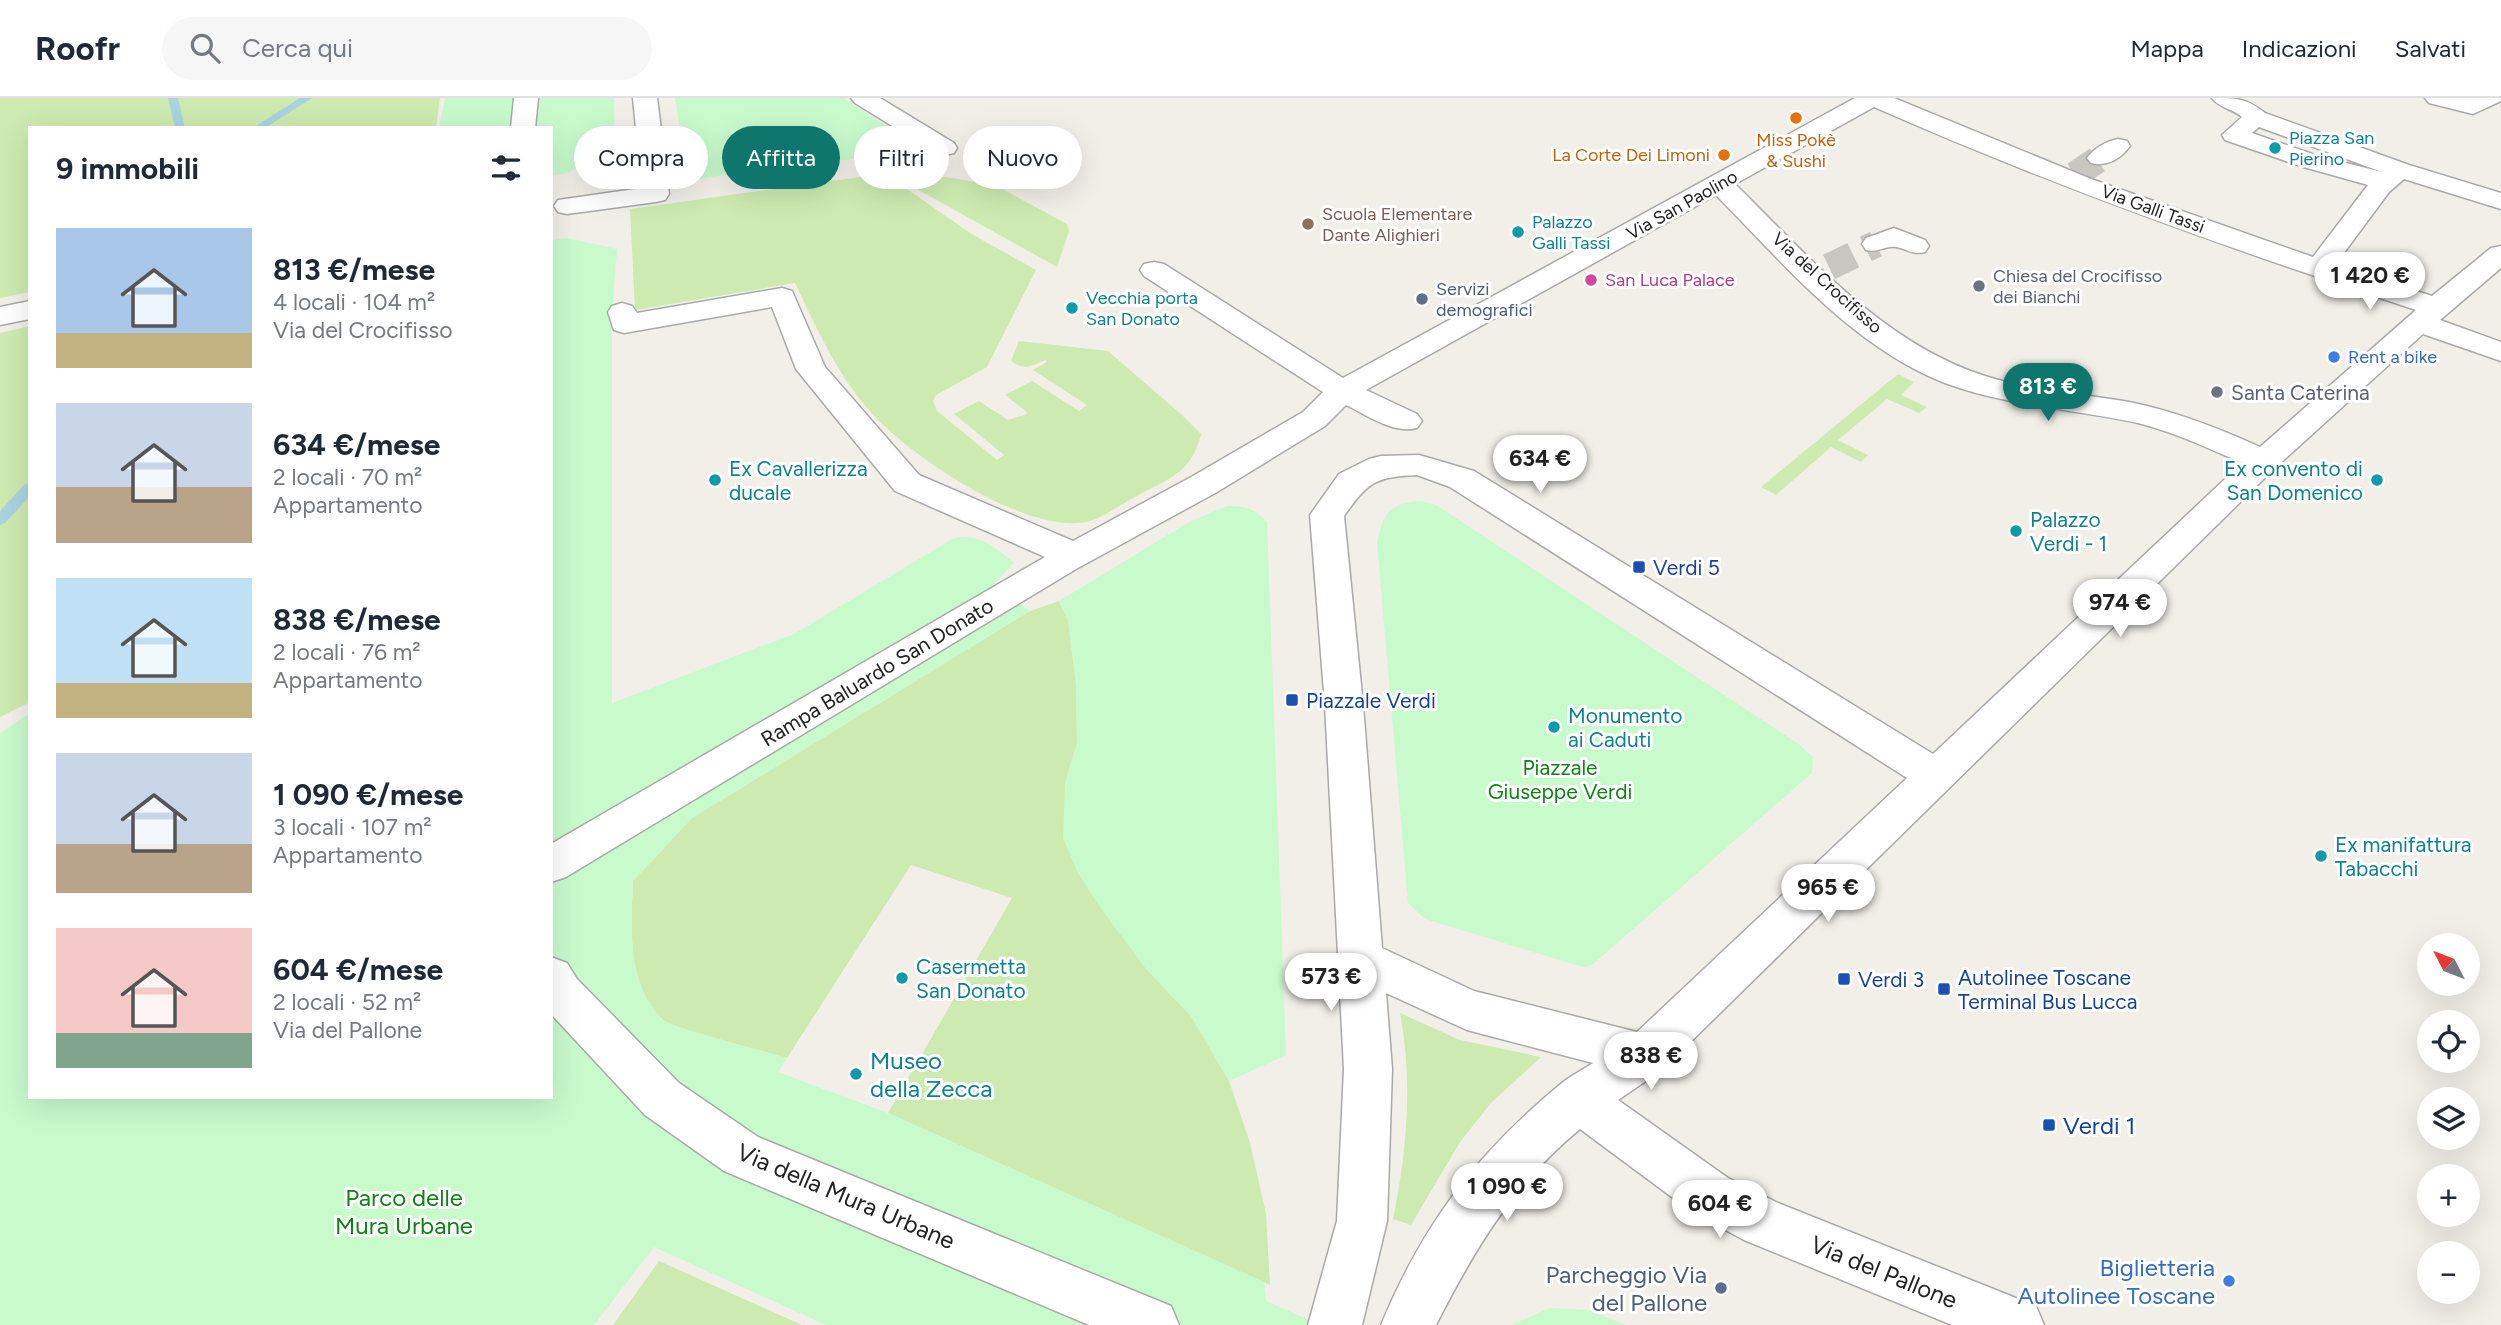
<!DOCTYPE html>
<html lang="it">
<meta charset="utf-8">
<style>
:root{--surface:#fff;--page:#f6f6f7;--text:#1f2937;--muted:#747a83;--line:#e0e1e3;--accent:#0f766e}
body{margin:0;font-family:Figtree,sans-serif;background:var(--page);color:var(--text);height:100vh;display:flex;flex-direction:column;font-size:26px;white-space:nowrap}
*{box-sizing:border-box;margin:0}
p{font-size:23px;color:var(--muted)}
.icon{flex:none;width:38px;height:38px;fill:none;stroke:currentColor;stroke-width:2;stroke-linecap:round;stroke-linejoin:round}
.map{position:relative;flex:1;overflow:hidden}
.details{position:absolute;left:28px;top:28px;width:525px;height:973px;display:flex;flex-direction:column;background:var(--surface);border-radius:0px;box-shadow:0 7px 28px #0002}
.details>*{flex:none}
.top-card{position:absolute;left:574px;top:28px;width:665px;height:63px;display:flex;gap:14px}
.needle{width:46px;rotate:312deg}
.controls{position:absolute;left:2417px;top:835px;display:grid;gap:14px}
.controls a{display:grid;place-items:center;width:63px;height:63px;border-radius:50%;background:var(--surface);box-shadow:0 7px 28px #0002;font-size:35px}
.price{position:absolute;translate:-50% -60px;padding:0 16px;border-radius:24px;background:#fff;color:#222;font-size:23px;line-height:46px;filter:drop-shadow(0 2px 4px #0008)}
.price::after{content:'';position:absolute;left:50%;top:42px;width:21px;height:16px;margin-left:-10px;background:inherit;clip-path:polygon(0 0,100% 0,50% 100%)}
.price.current{background:var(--accent);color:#fff}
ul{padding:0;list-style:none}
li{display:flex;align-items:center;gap:21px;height:175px;padding:0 28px}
li span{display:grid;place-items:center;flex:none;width:196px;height:140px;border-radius:0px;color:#555}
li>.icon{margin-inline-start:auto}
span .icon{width:84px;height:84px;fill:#fffc;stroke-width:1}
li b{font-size:30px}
h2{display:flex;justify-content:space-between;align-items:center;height:84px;padding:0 28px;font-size:30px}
.pill{padding:0 24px;border-radius:32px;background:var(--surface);box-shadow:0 7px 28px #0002;font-size:24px;line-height:63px}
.pill.current{background:var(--accent);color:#fff}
header{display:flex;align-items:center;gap:42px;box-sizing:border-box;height:98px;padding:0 35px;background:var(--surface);border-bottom:2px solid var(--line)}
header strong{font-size:33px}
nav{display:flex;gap:38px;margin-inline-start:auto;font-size:24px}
.search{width:490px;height:63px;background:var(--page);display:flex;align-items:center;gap:18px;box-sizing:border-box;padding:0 24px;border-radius:38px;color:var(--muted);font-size:26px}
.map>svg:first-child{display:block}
.grass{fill:#cdebb0}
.park{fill:#c8facc}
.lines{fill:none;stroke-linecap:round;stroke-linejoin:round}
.stream{fill:#aad3df;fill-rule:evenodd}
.minor-tunnel{stroke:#c8c6c1;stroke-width:27;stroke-dasharray:27 14;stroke-linecap:butt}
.minor-casing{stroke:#a9a9a9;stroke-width:3}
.minor{fill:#fff;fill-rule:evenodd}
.food-dot{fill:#e8710a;stroke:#fff;stroke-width:2.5}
.culture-dot{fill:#0f9aa8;stroke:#fff;stroke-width:2.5}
.education-dot{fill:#8d6e63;stroke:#fff;stroke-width:2.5}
.hotel-dot{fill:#d1479c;stroke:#fff;stroke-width:2.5}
.worship-dot{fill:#6b7280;stroke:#fff;stroke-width:2.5}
.service-dot{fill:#5c6f8a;stroke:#fff;stroke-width:2.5}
.shop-dot{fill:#3f7fe0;stroke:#fff;stroke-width:2.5}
.transit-dot{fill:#1a4fb4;stroke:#fff;stroke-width:2.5}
.labels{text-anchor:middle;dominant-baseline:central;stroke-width:6;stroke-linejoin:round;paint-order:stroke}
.far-culture-label{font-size:18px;fill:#0d838f;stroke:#fff;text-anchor:start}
.far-food-label{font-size:18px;fill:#c56008;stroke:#fff}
.far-street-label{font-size:18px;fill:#222;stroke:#fff}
.far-education-label{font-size:18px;fill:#785e54;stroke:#fff;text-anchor:start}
.far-worship-label{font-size:18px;fill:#5b616d;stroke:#fff;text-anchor:start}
.far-hotel-label{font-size:18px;fill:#b23c85;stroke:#fff;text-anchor:start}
.far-service-label{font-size:18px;fill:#4e5e75;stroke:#fff;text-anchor:start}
.far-shop-label{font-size:18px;fill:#366cbe;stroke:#fff;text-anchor:start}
.worship-label{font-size:21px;fill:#5b616d;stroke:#fff;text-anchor:start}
.culture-label{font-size:21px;fill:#0d838f;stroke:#fff;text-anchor:start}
.transit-label{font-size:21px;fill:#164399;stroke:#fff;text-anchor:start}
.street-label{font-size:21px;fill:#222;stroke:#fff}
.park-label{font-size:21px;fill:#0c8416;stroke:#fff}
.near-culture-label{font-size:24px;fill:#0d838f;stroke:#fff;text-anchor:start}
.near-transit-label{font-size:24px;fill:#164399;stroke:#fff;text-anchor:start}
.near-street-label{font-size:24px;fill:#222;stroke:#fff}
.near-park-label{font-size:24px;fill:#0c8416;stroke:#fff}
.near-shop-label{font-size:24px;fill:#366cbe;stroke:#fff;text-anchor:end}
.near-service-label{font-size:24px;fill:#4e5e75;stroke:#fff;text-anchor:end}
</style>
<header>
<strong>Roofr</strong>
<div class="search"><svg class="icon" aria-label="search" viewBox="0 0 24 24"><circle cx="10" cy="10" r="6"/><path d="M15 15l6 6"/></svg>Cerca qui</div>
<nav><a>Mappa</a><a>Indicazioni</a><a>Salvati</a></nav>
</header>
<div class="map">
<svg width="2501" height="1227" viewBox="0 0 2501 1227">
<rect width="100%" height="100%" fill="#f2efe9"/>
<g class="grass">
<polygon points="0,0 440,0 436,30 30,30 30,194 0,200"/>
<path d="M 889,75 L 927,76 L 995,87 L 1067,126 L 1069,133 L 1057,169 L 904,84 L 890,79 L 889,82 L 901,87 L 970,135 L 1036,172 L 987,269 L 936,297 L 933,303 L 937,313 L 997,362 L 1004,357 L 954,316 L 979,303 L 1008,322 L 1027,316 L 1027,314 L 1005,297 L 1032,283 L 1079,313 L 1087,307 L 1033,272 L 1047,264 L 1045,262 C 1031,268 1025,273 1011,263 L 1019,243 L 1108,253 L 1182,317 L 1201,336 C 1191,377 1168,380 1135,399 C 1121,406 1107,417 1093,422 C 1033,443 904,355 867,310 C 834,270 817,231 795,185 L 635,212 L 630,111 Z"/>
<polygon points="30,228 30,604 0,619 0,235"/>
<polygon points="1898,276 1914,284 1901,297 1927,309 1919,315 1887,301 1838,342 1868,357 1861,364 1831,349 1776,397 1761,389"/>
<path d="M 1059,503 L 1068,522 L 1076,585 L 1077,646 L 1065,685 L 1146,871 L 1191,918 L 1229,983 L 1250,1045 L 1266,1116 L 1270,1187 L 888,1015 L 1012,800 L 911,767 L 787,960 C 768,954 672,930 663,922 C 626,886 631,830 633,783 L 692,720 L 1030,513 Z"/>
<path d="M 1400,915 L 1460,942 L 1541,959 L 1491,1005 L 1460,1044 L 1411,1127 L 1393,1121 C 1407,1053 1413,984 1400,915 Z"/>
<polygon points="659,1163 802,1227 613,1227"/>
</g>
<g class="park">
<polygon points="445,0 614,0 615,49 567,75 551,78 551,30 439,30"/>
<polygon points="675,0 843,0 924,52 687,82"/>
<path d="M 567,140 L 617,151 L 612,216 L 612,605 L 794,536 L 954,440 C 980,435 995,449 1014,465 L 995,485 L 1030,513 L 692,720 L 633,783 C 631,830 626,886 663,922 C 672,930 768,954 787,960 L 778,974 L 888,1015 L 1264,1184 L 1266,1203 L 1321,1227 L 826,1227 L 654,1149 L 594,1227 L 0,1227 L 0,635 L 30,615 L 30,999 L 551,999 L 551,142 Z"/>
<path d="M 1421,403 L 1436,407 L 1800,647 L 1813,659 L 1812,675 L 1592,867 L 1585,869 L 1576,867 L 1425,821 L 1408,805 L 1377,444 C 1384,414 1389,405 1421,403 Z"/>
<path d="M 1227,408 C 1245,408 1254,410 1267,424 L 1286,957 L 1229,983 L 1191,918 L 1146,871 L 1099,808 L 1078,775 L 1063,740 L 1065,685 L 1077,646 L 1076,585 L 1068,522 L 1059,503 L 1189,424 Z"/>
<polygon points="1550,1210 1589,1212 1626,1227 1511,1227"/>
</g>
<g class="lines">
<g class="stream">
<polygon points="168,0 178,0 185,30 175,30"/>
<polygon points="300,0 312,0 265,30 253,30"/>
<polygon points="30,385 30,398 5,425 0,427 0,413 25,386"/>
</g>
<g class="minor-tunnel">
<polyline points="2075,77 2100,60"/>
<polyline points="1829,169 1876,146"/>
</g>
<defs>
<g id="minor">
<polygon points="514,0 538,0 535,30 511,30"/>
<polygon points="633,0 657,0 669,96 665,102 656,104 567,116 558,114 554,108 558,102 642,90"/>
<polygon points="851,0 880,0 954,45 957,50 954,55 945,57 936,55 855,5"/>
<path d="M 1855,0 L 1894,0 L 2091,81 L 2313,159 L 2368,87 L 2300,68 L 2225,42 L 2222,37 L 2242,19 C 2233,11 2219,10 2212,0 C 2237,0 2246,0 2265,15 L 2409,67 L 2501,95 L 2501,111 L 2404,81 L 2389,94 L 2335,167 L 2432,198 L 2491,150 L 2501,148 L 2501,170 L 2440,222 L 2501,244 L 2501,263 L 2423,236 L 2275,370 L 1662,972 L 1618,1002 L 1728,1080 L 1778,1105 L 2036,1208 L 2044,1227 L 1952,1227 L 1744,1142 L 1692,1114 L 1580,1031 C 1514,1085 1474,1152 1436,1227 L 1381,1227 C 1424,1124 1477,1055 1562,985 C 1570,978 1583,972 1593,965 L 1467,932 L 1386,895 L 1392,971 L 1387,1123 L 1362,1227 L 1308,1227 L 1337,1123 L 1344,971 L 1325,607 L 1310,417 L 1339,376 L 1369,361 L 1381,358 L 1419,357 L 1474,373 L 1933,656 L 2242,365 C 2208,350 2174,334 2138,325 C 2074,311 2007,308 1945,285 C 1853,249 1784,166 1716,97 L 1366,292 L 1417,316 L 1422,323 L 1417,330 C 1393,336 1367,317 1346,307 L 1325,328 L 1217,394 L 1076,471 L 566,779 L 551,784 L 551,746 L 1045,459 L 895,393 L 796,271 L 772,209 L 624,235 L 614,232 L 608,214 L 612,208 L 622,205 L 632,208 L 637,215 L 782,190 L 792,193 L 825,269 L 919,377 L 1073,443 L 1193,378 L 1303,314 L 1323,294 L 1144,178 L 1140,172 L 1144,166 L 1154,164 L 1164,166 L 1343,280 ZM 1874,9 C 2051,87 2233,152 2416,212 L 2260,349 C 2218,330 2175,313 2129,304 C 2081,295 2029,293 1982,277 C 1882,244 1808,158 1735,86 ZM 2259,29 L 2382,74 L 2318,58 L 2252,35 ZM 1417,377 L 1450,389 L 1907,680 L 1637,934 L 1474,893 L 1382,850 L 1363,607 L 1344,418 C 1368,384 1375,379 1417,377 Z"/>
<polygon points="2425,0 2501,0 2501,3 2473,16 2429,5"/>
<path d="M 2118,41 L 2127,43 L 2130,48 C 2121,61 2106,69 2091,65 L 2087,60 C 2094,50 2107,43 2118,41 Z"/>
<path d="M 1894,130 L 1925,142 L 1929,148 L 1925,154 C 1912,157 1907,151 1896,149 C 1886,147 1878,155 1866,152 L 1862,146 L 1866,140 Z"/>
<polygon points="30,203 30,221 0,227 0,209"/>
<polygon points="551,859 567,865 577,881 679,985 758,1039 1171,1208 1179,1227 1089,1227 724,1073 645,1017 551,916"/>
</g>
</defs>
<use href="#minor" class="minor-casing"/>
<use href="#minor" class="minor"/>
</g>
<g class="food-dot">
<circle cx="1796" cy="20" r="7"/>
<circle cx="1724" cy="57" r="7"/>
</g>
<g class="culture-dot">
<circle cx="2275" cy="50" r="7"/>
<circle cx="1518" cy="134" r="7"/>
<circle cx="1072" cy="210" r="7"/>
<circle cx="715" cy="382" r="7"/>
<circle cx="2377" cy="382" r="7"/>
<circle cx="2016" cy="433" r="7"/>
<circle cx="1554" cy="629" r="7"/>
<circle cx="2321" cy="758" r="7"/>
<circle cx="902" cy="880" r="7"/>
<circle cx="856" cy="976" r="7"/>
</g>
<circle class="education-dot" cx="1308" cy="126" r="7"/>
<circle class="hotel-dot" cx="1591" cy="182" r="7"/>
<g class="worship-dot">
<circle cx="1979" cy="188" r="7"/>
<circle cx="2217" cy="294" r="7"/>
</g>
<g class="service-dot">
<circle cx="1422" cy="201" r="7"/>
<circle cx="1721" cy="1190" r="7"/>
</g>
<g class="shop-dot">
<circle cx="2334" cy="259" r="7"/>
<circle cx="2229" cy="1183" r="7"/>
</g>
<g class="transit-dot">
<rect x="1632" y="462" width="14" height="14" rx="3.5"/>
<rect x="1285" y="595" width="14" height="14" rx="3.5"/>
<rect x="1837" y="874" width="14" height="14" rx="3.5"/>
<rect x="1937" y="884" width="14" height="14" rx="3.5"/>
<rect x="2042" y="1020" width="14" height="14" rx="3.5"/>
</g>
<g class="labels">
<g class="far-culture-label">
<text x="2289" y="40">Piazza San<tspan x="2289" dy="21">Pierino</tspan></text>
<text x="1532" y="124">Palazzo<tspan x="1532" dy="21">Galli Tassi</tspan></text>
<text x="1086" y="200">Vecchia porta<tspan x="1086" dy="21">San Donato</tspan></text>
</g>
<g class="far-food-label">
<text x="1796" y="42">Miss Pokè<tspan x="1796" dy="21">&amp; Sushi</tspan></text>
<text x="1710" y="57" text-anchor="end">La Corte Dei Limoni</text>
</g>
<g class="far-street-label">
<text transform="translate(1682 107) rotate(-29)">Via San Paolino</text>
<text transform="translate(2153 111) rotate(20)">Via Galli Tassi</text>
<text transform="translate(1827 185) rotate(42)">Via del Crocifisso</text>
</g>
<g class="far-education-label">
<text x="1322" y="116">Scuola Elementare<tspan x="1322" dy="21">Dante Alighieri</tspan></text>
</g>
<g class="far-worship-label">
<text x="1993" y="178">Chiesa del Crocifisso<tspan x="1993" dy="21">dei Bianchi</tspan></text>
</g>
<g class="far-hotel-label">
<text x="1605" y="182">San Luca Palace</text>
</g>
<g class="far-service-label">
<text x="1436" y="191">Servizi<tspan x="1436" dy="21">demografici</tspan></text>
</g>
<g class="far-shop-label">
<text x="2348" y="259">Rent a bike</text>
</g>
<g class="worship-label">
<text x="2231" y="294">Santa Caterina</text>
</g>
<g class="culture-label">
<text x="729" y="370">Ex Cavallerizza<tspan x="729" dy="24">ducale</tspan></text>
<text x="2363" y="370" text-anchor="end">Ex convento di<tspan x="2363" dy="24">San Domenico</tspan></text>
<text x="2030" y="421">Palazzo<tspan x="2030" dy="24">Verdi - 1</tspan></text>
<text x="1568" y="617">Monumento<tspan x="1568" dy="24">ai Caduti</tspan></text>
<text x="2335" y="746">Ex manifattura<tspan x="2335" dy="24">Tabacchi</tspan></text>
<text x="916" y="868">Casermetta<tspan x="916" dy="24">San Donato</tspan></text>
</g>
<g class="transit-label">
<text x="1653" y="469">Verdi 5</text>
<text x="1306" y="602">Piazzale Verdi</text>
<text x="1958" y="879">Autolinee Toscane<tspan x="1958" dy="24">Terminal Bus Lucca</tspan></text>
<text x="1858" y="881">Verdi 3</text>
</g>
<g class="street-label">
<text transform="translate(877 574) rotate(-31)">Rampa Baluardo San Donato</text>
</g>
<g class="park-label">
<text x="1560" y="669">Piazzale<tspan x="1560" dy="24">Giuseppe Verdi</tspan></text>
</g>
<g class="near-culture-label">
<text x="870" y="962">Museo<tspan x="870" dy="28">della Zecca</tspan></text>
</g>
<g class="near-transit-label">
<text x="2063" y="1027">Verdi 1</text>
</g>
<g class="near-street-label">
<text transform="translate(846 1098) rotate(23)">Via della Mura Urbane</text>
<text transform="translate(1884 1174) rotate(22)">Via del Pallone</text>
</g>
<g class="near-park-label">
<text x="404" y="1099">Parco delle<tspan x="404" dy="28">Mura Urbane</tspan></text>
</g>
<g class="near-shop-label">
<text x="2215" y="1169">Biglietteria<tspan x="2215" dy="28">Autolinee Toscane</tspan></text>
</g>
<g class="near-service-label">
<text x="1707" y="1176">Parcheggio Via<tspan x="1707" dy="28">del Pallone</tspan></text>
</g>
</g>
</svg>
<div class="controls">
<a><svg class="needle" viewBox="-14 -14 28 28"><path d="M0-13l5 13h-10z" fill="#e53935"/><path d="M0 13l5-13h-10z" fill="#747a83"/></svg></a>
<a><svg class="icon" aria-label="locate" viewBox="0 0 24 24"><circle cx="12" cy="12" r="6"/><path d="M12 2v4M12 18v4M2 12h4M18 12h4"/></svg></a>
<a><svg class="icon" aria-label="layers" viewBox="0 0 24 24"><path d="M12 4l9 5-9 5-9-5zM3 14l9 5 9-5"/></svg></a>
<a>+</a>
<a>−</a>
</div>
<b class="price" style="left:2370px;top:214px">1 420 €</b>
<b class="price current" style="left:2048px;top:325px">813 €</b>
<b class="price" style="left:1540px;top:397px">634 €</b>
<b class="price" style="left:2120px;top:541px">974 €</b>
<b class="price" style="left:1828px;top:826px">965 €</b>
<b class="price" style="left:1331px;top:915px">573 €</b>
<b class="price" style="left:1651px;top:994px">838 €</b>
<b class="price" style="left:1507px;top:1125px">1 090 €</b>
<b class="price" style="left:1720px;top:1142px">604 €</b>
<div class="top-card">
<a class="pill">Compra</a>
<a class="pill current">Affitta</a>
<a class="pill">Filtri</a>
<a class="pill">Nuovo</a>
</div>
<section class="details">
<h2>9 immobili<svg class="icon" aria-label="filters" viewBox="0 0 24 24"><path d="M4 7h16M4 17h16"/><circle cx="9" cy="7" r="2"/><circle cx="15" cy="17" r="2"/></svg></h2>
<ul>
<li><span style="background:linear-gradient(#a9c7e8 75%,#c2b280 0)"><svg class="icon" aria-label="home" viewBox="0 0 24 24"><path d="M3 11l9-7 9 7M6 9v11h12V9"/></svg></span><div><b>813 €/mese</b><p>4 locali · 104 m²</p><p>Via del Crocifisso</p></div></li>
<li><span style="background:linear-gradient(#c9d6e8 60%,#b9a48a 0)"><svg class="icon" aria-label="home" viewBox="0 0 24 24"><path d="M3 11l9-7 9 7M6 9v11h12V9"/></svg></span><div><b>634 €/mese</b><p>2 locali · 70 m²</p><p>Appartamento</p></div></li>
<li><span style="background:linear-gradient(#bfe0f5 75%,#c2b280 0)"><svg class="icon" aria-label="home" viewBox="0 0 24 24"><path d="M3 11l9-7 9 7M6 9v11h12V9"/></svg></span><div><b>838 €/mese</b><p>2 locali · 76 m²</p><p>Appartamento</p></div></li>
<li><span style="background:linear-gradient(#c9d6e8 65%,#b9a48a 0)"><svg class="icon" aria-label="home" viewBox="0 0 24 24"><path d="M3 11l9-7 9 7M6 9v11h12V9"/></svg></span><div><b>1 090 €/mese</b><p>3 locali · 107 m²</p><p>Appartamento</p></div></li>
<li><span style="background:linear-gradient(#f6c9c9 75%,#7fa58c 0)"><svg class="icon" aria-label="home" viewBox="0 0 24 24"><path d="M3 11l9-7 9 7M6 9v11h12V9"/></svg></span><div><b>604 €/mese</b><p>2 locali · 52 m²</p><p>Via del Pallone</p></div></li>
</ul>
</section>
</div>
